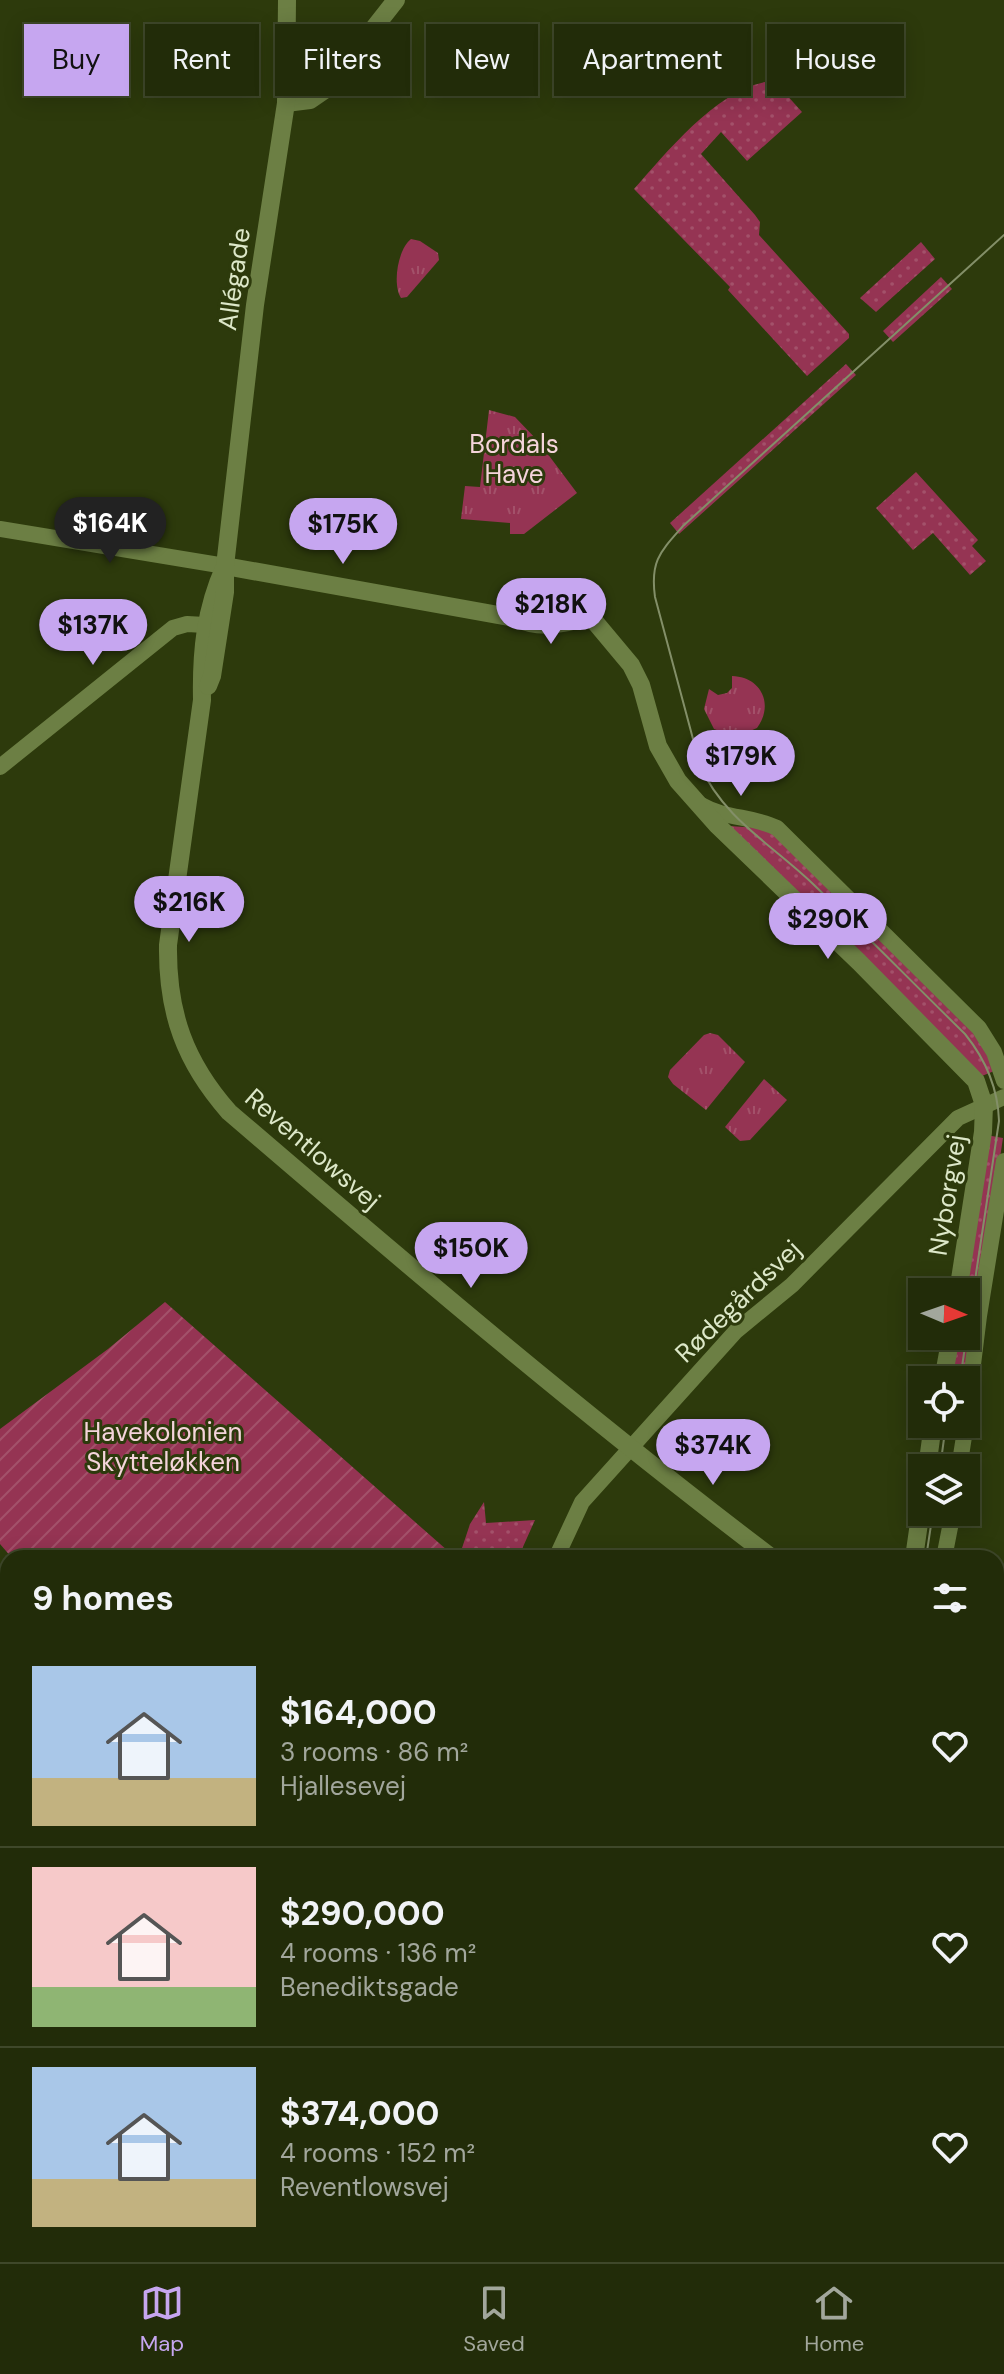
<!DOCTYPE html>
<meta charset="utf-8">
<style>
:root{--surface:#222c09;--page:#2e3817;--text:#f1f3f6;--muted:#a2a79c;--line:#3f482a;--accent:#c6a6f0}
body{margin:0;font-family:"DM Sans",sans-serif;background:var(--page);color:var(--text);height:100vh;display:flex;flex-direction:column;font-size:30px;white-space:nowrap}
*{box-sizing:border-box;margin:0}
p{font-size:26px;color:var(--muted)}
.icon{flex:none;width:44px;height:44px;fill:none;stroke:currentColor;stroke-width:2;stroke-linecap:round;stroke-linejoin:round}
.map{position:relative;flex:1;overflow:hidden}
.sheet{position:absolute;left:0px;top:1550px;width:1004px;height:712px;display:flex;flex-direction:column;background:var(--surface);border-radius:24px 24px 0 0;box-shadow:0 4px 20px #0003,0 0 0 2px var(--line)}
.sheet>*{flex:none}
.banner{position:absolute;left:24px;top:24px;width:956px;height:72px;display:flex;gap:16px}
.needle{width:52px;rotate:92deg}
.tools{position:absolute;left:908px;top:1278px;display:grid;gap:16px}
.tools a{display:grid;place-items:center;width:72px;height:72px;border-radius:0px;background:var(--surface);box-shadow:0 4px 20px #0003,0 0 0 2px var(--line);font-size:40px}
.price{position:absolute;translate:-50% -68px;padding:0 18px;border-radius:28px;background:var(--accent);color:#111;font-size:26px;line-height:52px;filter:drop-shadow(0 2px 4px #0008)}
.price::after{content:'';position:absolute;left:50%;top:48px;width:24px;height:18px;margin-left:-12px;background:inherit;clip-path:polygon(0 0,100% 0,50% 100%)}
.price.on{background:#222;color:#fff}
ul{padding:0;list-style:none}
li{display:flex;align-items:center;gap:24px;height:200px;padding:0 32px}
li+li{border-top:2px solid var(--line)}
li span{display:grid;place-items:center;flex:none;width:224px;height:160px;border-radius:0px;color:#555}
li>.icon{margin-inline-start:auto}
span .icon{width:96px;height:96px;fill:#fffc;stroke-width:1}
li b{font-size:34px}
h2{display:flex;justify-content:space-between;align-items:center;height:96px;padding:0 32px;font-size:34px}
.chip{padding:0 28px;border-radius:0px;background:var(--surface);box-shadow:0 4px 20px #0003,0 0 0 2px var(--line);font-size:28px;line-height:72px}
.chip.on{background:var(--accent);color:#111}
.dock{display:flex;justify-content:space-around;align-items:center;height:112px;border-top:2px solid var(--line);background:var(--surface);font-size:22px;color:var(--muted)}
.dock a{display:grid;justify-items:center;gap:4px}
.dock .on{color:var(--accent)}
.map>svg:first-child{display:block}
.grass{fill:url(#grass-dots)}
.park{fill:url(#park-tufts)}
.garden{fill:url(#garden-furrows)}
.pitch{fill:#953453}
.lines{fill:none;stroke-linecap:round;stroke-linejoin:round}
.tertiary{stroke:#6c7f44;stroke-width:16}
.secondary{stroke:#6c7f44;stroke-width:18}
.tram{stroke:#838f68;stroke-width:2}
.labels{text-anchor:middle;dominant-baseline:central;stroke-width:6;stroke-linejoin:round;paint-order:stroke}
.street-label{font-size:26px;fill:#dde8c9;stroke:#2d3a0c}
.park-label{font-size:26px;fill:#f5d4db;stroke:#2d3a0c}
</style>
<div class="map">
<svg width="1004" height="2262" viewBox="0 0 1004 2262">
<defs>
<pattern id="grass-dots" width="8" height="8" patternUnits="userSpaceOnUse" patternTransform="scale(2)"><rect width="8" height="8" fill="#953453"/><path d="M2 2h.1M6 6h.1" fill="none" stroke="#a3516a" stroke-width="1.8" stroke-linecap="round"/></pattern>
<pattern id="park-tufts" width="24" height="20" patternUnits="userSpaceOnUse" patternTransform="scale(2)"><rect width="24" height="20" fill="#953453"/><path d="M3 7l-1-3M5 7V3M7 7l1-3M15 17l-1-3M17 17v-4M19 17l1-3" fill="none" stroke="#a3516a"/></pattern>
<pattern id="garden-furrows" width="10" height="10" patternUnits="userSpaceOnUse" patternTransform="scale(2)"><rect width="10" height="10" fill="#953453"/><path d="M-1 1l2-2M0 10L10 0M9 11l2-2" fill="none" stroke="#a3516a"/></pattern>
</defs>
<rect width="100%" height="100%" fill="#2d3a0c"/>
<g class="grass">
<path d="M 765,82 L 776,83 L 802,112 L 747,161 L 721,132 L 701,154 L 755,215 L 760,222 L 759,235 L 849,334 L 849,338 L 807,376 L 728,290 L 730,287 L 634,189 C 667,152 715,92 765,82 Z"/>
<polygon points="921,242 935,259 876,312 860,298"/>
<polygon points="941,277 952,289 893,342 883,331"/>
<polygon points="846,364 856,375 679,534 670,523"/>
<polygon points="916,472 978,540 972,546 986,561 970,575 933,533 913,550 876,508"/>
<polygon points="729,826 759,828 772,832 958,1011 984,1048 994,1071 982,1076"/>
<polygon points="986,1135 1003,1138 966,1380 947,1380 955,1336 966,1336 966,1292"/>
<polygon points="484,1502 486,1523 535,1520 518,1558 495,1558 461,1551 470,1524"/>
</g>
<g class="park">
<path d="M 411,239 L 420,241 L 438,253 L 439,260 L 407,297 L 401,298 C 392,284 398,249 411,239 Z"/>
<polygon points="489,410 515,417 538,441 577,493 524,534 510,534 510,523 461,519 465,486 480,487"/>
<path d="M 732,676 C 762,677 774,705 757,728 L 736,737 L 714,729 L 704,709 L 709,689 L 718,695 L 727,693 L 732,688 Z"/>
<polygon points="710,1033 718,1035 745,1062 706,1110 673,1084 668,1077 670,1070 704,1035"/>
<polygon points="764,1079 787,1100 750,1140 740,1141 725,1127"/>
<rect x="996" y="1908" width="8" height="94"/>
<polygon points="0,2055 8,2063 8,2248 0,2256"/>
</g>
<g class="garden">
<polygon points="165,1302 456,1558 12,1558 0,1544 0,1429 108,1349"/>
<polygon points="8,1688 8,2019 0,2012 0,1693"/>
</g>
<polygon class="pitch" points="0,2085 8,2092 8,2217 0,2226"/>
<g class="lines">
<g class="tertiary">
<polyline points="0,529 225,566"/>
<polyline points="0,767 173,628 187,624 205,625"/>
<path d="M 701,805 C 725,819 753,816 777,828 L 979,1028 L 994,1052 L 1004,1081"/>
<polyline points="966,1421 979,1316 1004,1161"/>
<polyline points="959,1468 966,1424"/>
<polyline points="556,1558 582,1502 736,1331 792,1285 958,1118 1004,1097"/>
<polyline points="944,1558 953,1512"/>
<polyline points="0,2035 8,2042"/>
<polyline points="232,2254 238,2262"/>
<polyline points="214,2262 223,2254"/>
<polyline points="803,2262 804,2254"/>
<polyline points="825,2262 826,2254"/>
</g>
<g class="secondary">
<polyline points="286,103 310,100 326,89 396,0"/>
<path d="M 225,566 C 205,610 201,652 202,700 L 168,945 C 167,1013 185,1062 229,1112 C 407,1265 585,1416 772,1558"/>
<path d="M 225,566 L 515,618 C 540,630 565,624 591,616"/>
<polyline points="515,618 562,606 575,598 631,665 641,685 658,746 678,781 717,825 859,962 976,1081 984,1105 983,1132 958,1292"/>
<polyline points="208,686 212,676 225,592 225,566 255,305 286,103 287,0"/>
<polyline points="943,1380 951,1336"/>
<polyline points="927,1468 933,1424"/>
<polyline points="914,1558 922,1502"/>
<polyline points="996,1695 1004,1697"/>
</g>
<g class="tram">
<path d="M 960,1380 L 999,1121 C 998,1088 986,1060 965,1034 C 914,984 864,933 812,883 C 772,845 722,817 700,765 L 655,597 C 650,561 660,552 683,526 L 1004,235"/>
<polyline points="940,1468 946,1424"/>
<polyline points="926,1558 933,1512"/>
<polyline points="811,2262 812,2254"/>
</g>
</g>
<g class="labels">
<g class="street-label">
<text transform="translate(234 279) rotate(-82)">Allégade</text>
<text transform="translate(313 1149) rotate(41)">Reventlowsvej</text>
<text transform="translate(947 1195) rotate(-81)">Nyborgvej</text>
<text transform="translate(738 1301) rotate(-44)">Rødegårdsvej</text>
</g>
<g class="park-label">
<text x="514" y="444">Bordals<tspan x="514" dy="30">Have</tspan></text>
<text x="163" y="1432">Havekolonien<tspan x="163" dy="30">Skytteløkken</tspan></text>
</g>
</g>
</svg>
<div class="tools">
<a><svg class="needle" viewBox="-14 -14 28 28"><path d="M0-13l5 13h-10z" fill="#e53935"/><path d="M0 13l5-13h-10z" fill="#a2a79c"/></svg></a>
<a><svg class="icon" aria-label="locate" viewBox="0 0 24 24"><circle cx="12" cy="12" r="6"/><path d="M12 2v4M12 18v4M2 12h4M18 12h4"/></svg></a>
<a><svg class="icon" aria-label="layers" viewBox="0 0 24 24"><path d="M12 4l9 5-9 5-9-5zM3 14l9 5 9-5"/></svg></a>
</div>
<b class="price on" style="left:110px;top:565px">$164K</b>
<b class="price" style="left:343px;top:566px">$175K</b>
<b class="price" style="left:551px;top:646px">$218K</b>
<b class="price" style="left:93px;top:667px">$137K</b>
<b class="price" style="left:741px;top:798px">$179K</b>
<b class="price" style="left:189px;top:944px">$216K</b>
<b class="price" style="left:828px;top:961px">$290K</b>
<b class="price" style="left:471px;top:1290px">$150K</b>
<b class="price" style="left:713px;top:1487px">$374K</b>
<div class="banner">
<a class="chip on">Buy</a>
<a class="chip">Rent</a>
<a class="chip">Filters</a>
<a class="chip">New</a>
<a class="chip">Apartment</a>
<a class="chip">House</a>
</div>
<section class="sheet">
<h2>9 homes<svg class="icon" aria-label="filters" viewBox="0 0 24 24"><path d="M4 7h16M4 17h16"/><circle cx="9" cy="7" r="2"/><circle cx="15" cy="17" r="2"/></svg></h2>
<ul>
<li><span style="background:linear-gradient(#a9c7e8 70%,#c2b280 0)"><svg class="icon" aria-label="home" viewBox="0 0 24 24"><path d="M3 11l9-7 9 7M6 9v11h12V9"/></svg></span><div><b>$164,000</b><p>3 rooms · 86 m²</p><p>Hjallesevej</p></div><svg class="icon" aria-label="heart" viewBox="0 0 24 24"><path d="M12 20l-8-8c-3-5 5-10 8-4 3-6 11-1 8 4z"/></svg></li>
<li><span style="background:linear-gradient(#f6c9c9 75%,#8fb573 0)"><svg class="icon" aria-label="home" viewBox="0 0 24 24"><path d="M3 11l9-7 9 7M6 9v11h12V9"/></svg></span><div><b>$290,000</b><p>4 rooms · 136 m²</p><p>Benediktsgade</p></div><svg class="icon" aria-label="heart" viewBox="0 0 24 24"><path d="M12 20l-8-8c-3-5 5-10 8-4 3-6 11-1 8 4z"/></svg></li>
<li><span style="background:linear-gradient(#a9c7e8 70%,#c2b280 0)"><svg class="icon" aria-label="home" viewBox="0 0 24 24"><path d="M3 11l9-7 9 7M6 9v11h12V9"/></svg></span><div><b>$374,000</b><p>4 rooms · 152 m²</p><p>Reventlowsvej</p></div><svg class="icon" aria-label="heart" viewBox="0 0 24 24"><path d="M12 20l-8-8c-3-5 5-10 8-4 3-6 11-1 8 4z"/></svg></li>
</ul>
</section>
</div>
<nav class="dock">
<a class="on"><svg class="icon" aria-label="map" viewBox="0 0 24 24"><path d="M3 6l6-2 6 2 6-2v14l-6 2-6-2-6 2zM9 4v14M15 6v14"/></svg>Map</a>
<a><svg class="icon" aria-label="saved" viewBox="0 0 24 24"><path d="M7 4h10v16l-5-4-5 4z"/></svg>Saved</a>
<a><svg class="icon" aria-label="home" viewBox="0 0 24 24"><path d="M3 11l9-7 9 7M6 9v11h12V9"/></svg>Home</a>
</nav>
